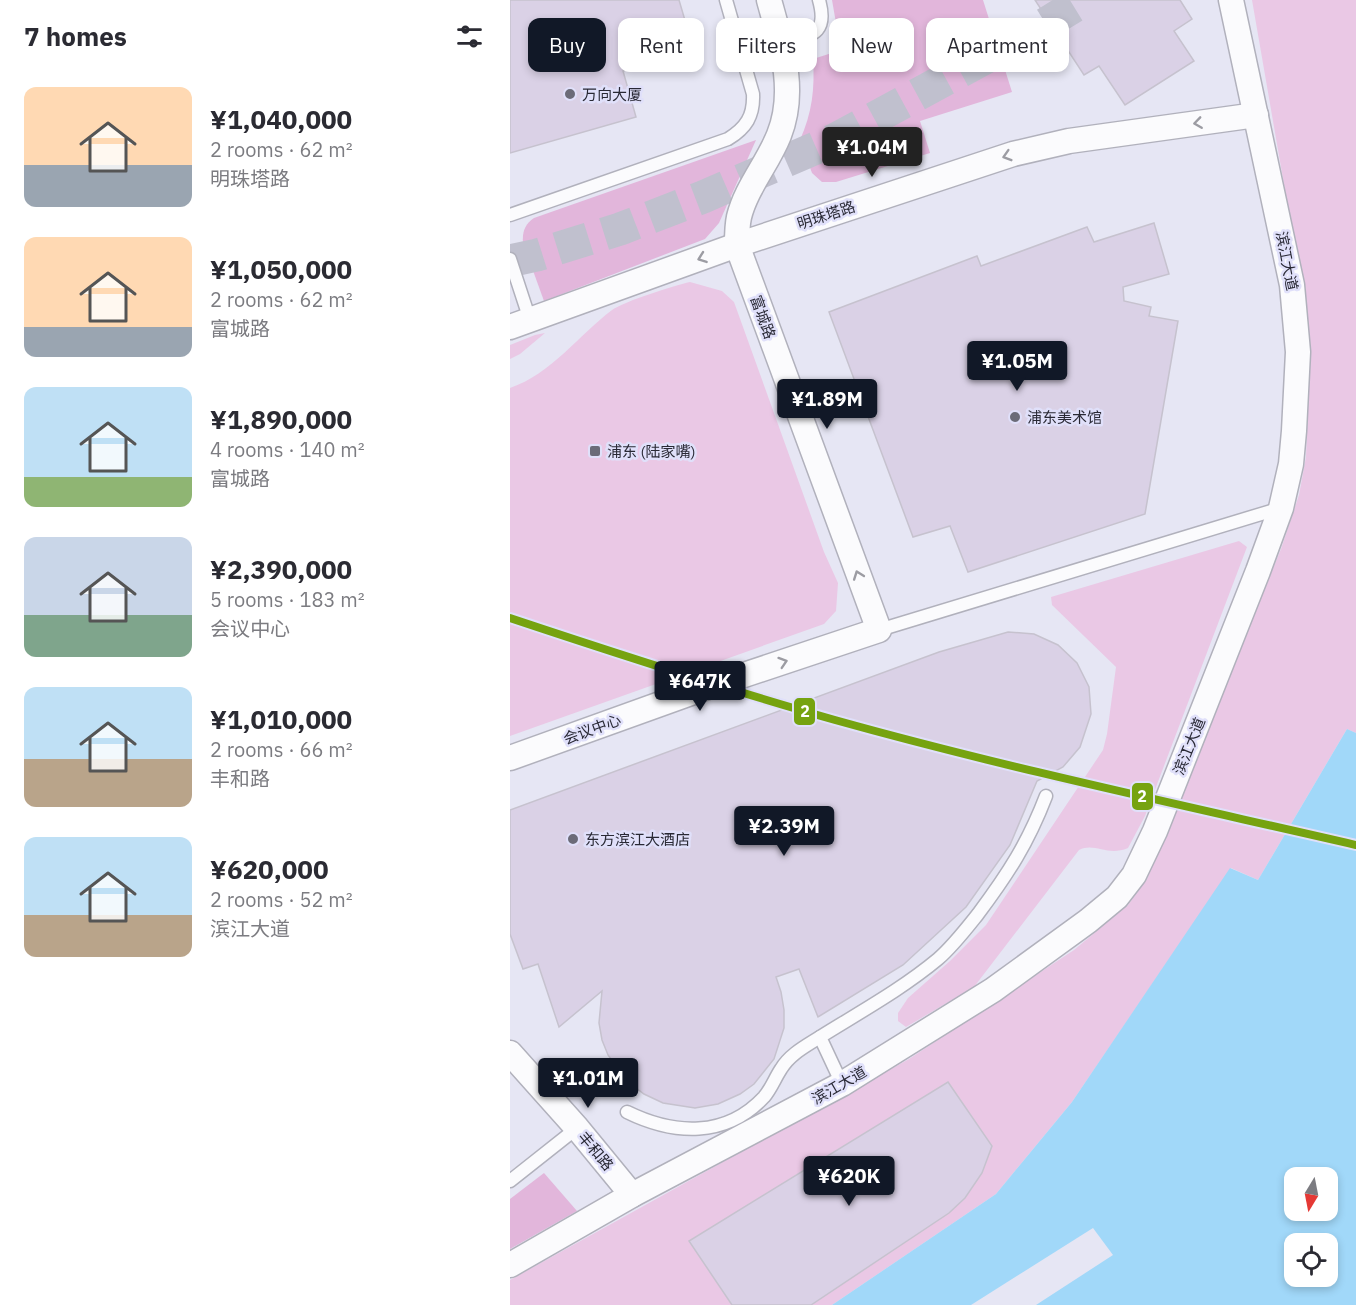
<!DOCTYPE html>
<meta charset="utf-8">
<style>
:root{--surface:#fff;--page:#f2f2f3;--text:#2b2b33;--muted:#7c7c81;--accent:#111827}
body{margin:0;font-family:"IBM Plex Sans","Noto Sans SC",sans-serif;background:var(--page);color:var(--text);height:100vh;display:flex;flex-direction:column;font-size:22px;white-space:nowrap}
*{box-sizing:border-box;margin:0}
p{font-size:20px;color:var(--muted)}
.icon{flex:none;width:33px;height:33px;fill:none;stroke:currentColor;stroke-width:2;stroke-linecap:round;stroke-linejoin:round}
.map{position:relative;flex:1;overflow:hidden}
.sheet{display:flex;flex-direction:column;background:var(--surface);width:510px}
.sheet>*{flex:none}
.guide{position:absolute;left:18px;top:18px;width:570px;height:54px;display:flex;gap:12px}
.needle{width:39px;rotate:190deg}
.fabs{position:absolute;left:774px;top:1167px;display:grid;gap:12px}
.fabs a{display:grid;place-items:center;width:54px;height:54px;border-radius:12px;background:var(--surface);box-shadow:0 3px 9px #0003;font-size:30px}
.price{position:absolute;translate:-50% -51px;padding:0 14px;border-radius:6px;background:var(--accent);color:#fff;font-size:20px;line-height:39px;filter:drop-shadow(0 2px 3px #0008)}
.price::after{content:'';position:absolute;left:50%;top:36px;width:18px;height:14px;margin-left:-9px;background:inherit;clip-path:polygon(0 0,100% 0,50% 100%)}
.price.on{background:#222;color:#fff}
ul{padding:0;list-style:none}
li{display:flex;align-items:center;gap:18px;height:150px;padding:0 24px}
li span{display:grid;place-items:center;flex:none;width:168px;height:120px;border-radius:12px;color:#555}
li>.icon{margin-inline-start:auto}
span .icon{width:72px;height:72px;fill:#fffc;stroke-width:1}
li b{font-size:26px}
h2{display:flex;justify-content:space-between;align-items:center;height:72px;padding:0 24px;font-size:26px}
.pill{padding:0 21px;border-radius:12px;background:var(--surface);box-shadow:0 3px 9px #0003;font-size:21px;line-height:54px}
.pill.on{background:var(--accent);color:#fff}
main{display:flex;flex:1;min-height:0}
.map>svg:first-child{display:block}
.green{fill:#eac8e5}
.forest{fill:#e2b6db}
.water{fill:#a1d8f9;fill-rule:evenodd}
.pier{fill:#e6e6f4}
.building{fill:#dad1e6;stroke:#c6c2ce;stroke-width:1.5}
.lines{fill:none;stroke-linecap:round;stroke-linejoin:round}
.highway-tunnel{stroke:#c0c0ce;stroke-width:33;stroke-dasharray:33 16;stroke-linecap:butt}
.lane-casing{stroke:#b1b1bc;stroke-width:15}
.street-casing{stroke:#b1b1bc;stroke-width:27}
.lane{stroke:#fbfbfd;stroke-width:12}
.street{stroke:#fbfbfd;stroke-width:24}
.metro-1-casing{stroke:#e0e0fa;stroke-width:12}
.metro-1{stroke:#76a310;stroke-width:8}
.oneway{stroke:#9c9ca3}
.poi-dot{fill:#6b6b78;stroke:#e0e0fa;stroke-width:2}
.labels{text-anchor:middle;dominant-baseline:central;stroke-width:5;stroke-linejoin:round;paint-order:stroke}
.poi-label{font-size:15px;fill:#292935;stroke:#e0e0fa;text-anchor:start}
.street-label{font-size:15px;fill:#292935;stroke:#e0e0fa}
.line-badge{stroke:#e0e0fa;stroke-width:2}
.badge-label{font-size:16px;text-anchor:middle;font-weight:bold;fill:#fff}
</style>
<main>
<section class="sheet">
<h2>7 homes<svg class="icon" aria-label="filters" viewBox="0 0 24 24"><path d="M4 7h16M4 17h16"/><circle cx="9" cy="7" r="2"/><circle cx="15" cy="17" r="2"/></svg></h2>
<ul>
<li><span style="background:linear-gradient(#ffd9b3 65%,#9aa5b1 0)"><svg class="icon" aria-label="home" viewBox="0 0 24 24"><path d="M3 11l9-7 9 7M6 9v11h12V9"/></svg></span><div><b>¥1,040,000</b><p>2 rooms · 62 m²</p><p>明珠塔路</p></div></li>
<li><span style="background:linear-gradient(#ffd9b3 75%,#9aa5b1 0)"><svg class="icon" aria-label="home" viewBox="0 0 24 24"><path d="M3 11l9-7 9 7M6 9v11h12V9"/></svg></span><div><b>¥1,050,000</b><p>2 rooms · 62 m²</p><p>富城路</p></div></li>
<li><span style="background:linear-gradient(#bfe0f5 75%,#8fb573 0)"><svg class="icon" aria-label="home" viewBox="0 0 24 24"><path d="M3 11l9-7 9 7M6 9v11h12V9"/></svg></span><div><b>¥1,890,000</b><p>4 rooms · 140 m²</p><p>富城路</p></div></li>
<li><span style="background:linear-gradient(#c9d6e8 65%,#7fa58c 0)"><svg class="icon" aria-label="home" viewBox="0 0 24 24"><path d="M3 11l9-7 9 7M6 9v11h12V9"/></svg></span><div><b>¥2,390,000</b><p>5 rooms · 183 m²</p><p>会议中心</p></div></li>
<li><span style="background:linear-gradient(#bfe0f5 60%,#b9a48a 0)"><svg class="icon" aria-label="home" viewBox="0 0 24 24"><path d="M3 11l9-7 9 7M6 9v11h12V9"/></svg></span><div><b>¥1,010,000</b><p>2 rooms · 66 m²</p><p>丰和路</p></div></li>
<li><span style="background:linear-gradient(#bfe0f5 65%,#b9a48a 0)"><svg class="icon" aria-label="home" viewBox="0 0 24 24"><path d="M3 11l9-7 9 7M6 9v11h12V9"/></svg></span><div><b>¥620,000</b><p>2 rooms · 52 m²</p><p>滨江大道</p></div></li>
</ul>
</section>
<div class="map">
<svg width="846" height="1305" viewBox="0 0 846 1305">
<rect width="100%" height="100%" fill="#e6e6f4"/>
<g class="green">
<polygon points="742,0 846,0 846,733 837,729 748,880 721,868 562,1102 486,1194 322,1305 0,1305 0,1280 399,1059 564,950 618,905 637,879 771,549 789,495 796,457 800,359 796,311"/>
<path d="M 180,282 L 212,291 L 224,302 L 314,552 L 328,583 L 326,611 L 314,624 L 0,736 L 0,388 C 41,374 69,335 102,310 C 115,301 163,286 180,282 Z"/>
<polygon points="35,333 10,354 0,359 0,345 25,335"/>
<path d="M 729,541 L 737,547 L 635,816 L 618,848 C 597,857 585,842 569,850 L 464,987 L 396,1027 L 388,1021 L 388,1013 L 398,998 L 440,961 L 476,925 L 593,750 L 597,734 L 606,667 L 542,605 L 541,597 Z"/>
</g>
<g class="forest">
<path d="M 322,0 L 473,0 L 502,92 L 410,121 L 420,153 L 326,182 L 312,182 L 302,173 L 290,140 C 302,113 305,89 303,59 L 325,52 L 330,46 Z"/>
<path d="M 246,140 L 209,223 L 195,239 L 34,301 L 13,243 C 12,232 15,224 24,218 Z"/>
<polygon points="34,1173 67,1211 0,1249 0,1199"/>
</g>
<path class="water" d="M 837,729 L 846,733 L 846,1305 L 322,1305 L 486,1194 L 562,1102 L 720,868 L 748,880 ZM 784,1178 L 818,1178 L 818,1210 L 784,1210 ZM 784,1244 L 818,1244 L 818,1276 L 784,1276 Z"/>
<polygon class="pier" points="583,1228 603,1255 526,1305 461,1305"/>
<g class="building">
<polygon points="0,0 169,0 184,51 113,71 126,117 0,153"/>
<polygon points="525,0 670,0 682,19 664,31 684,61 615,105 589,66 574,75"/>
<polygon points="644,223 659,274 613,287 614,301 641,307 639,316 668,321 635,514 458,572 440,526 403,537 319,312 467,256 471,266 577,227 584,242"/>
<polygon points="498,632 524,634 548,645 567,663 579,687 581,714 570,747 553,767 527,781 500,845 456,907 393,965 308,1017 289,969 266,977 271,992 274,1010 274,1028 264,1059 244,1084 230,1094 208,1104 185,1108 153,1103 134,1094 117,1081 98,1055 92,1040 89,1023 92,991 49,1027 28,964 13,969 0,934 0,810 429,652"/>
<polygon points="438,1082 482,1146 472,1173 455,1198 439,1213 301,1305 222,1305 179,1241"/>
</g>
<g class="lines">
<polyline class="highway-tunnel" points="0,261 27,255 110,229 193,197 324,140 519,34 574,0"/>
<defs>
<g id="lane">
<path d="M 271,44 C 300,35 319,36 309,0"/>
<path d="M 0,215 L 218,139 C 236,128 244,116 243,94 L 216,0"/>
<polyline points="0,259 20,320"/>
<polyline points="369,630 771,508"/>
<path d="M 332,1084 L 310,1037 C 350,1012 392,989 428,959 C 443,946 456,929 468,914 C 498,874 518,843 536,796"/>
<path d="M 117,1112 C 164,1135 216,1138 254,1097 C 261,1089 265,1078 271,1069 C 280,1054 296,1046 310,1037"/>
<polyline points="0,1181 67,1128"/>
</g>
<g id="street">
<polyline points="0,327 227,245 503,154 559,141 746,115"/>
<path d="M 0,758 L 192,689 L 369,630 L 227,245 C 227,236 227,226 229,217 C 236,188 258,163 269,135 C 287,90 271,44 259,0"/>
<polyline points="0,1053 67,1128 122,1195"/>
<polyline points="0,1265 122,1195 332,1084 483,990 578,921 607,897 624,875 645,831 748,571 771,508 781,464 784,431 788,352 782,285 721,0"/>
</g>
</defs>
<use href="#lane" class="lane-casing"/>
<use href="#street" class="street-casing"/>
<use href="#lane" class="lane"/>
<use href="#street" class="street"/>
<defs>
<path id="metro-1" d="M 0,618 C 108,654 216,689 325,720 C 497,768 672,805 846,845"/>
</defs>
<use href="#metro-1" class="metro-1-casing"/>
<use href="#metro-1" class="metro-1"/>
</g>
<defs><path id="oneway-chevron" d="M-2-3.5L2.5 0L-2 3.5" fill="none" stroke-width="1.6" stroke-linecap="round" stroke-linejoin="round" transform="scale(1.5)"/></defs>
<g class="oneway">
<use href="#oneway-chevron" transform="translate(688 123) rotate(172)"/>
<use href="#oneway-chevron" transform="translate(497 156) rotate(163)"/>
<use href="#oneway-chevron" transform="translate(192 258) rotate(160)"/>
<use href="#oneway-chevron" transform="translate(348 575) rotate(-110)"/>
<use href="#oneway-chevron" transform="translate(273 662) rotate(-18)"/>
</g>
<g class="poi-dot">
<circle cx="60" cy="94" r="6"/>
<circle cx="505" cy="417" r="6"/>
<rect x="79" y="445" width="12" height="12" rx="3"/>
<circle cx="63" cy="839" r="6"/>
</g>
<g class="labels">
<g class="poi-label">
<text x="72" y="94">万向大厦</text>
<text x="517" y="417">浦东美术馆</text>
<text x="97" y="451">浦东 (陆家嘴)</text>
<text x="75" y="839">东方滨江大酒店</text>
</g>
<g class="street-label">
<text transform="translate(316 215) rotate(-18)">明珠塔路</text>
<text transform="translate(777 261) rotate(79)">滨江大道</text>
<text transform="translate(253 317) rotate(70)">富城路</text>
<text transform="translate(82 729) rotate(-20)">会议中心</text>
<text transform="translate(679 746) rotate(-68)">滨江大道</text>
<text transform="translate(329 1085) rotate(-30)">滨江大道</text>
<text transform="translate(86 1151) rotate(50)">丰和路</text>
</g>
</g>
<g class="line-badge">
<rect x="283" y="697" width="23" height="29" rx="6" fill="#76a310"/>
<rect x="621" y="782" width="23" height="29" rx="6" fill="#76a310"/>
</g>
<g class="badge-label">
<text x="295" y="717">2</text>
<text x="632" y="802">2</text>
</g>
</svg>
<div class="fabs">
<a><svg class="needle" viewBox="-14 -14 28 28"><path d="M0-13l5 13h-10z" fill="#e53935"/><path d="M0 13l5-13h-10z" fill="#7c7c81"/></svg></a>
<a><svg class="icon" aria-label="locate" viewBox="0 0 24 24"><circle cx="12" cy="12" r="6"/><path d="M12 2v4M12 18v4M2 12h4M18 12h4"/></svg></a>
</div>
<b class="price on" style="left:362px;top:178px">¥1.04M</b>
<b class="price" style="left:507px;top:392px">¥1.05M</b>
<b class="price" style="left:317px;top:430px">¥1.89M</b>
<b class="price" style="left:190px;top:712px">¥647K</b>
<b class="price" style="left:274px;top:857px">¥2.39M</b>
<b class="price" style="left:78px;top:1109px">¥1.01M</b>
<b class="price" style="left:339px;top:1207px">¥620K</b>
<div class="guide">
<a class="pill on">Buy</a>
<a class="pill">Rent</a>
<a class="pill">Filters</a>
<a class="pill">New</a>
<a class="pill">Apartment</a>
</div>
</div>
</main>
